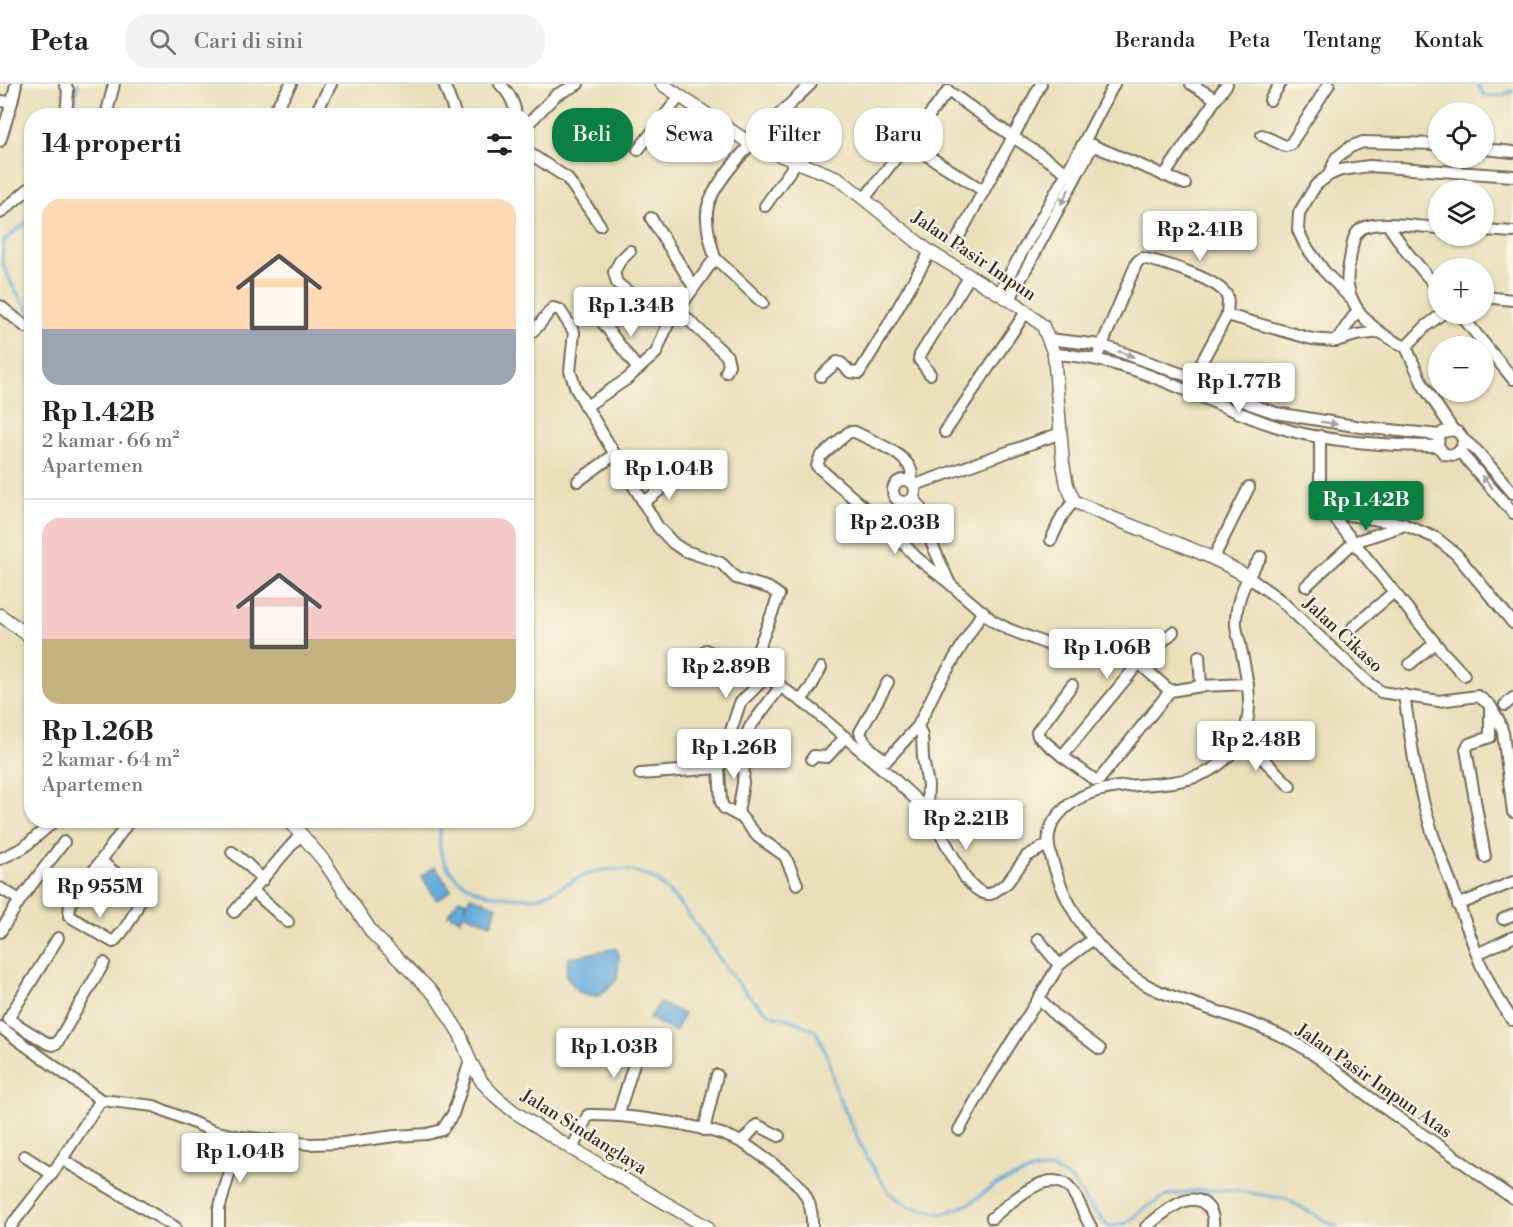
<!DOCTYPE html>
<html lang="id">
<meta charset="utf-8">
<style>
:root{--surface:#fff;--page:#f2f2f2;--text:#222;--muted:#767676;--line:#e0e0e0;--accent:#0b8043}
body{margin:0;font-family:"Libre Bodoni",serif;background:var(--page);color:var(--text);height:100vh;display:flex;flex-direction:column;font-size:22px;white-space:nowrap}
*{box-sizing:border-box;margin:0}
p{font-size:20px;color:var(--muted)}
.icon{flex:none;width:33px;height:33px;fill:none;stroke:currentColor;stroke-width:2;stroke-linecap:round;stroke-linejoin:round}
.map{position:relative;flex:1;overflow:hidden}
.details{position:absolute;left:24px;top:24px;width:510px;height:720px;display:flex;flex-direction:column;background:var(--surface);border-radius:24px;box-shadow:0 2px 4px #0004}
.details>*{flex:none}
.guide{position:absolute;left:552px;top:24px;width:570px;height:54px;display:flex;gap:12px}
.fabs{position:absolute;left:1428px;top:18px;display:grid;gap:12px}
.fabs a{display:grid;place-items:center;width:66px;height:66px;border-radius:50%;background:var(--surface);box-shadow:0 2px 4px #0004;font-size:30px}
.price{position:absolute;translate:-50% -51px;padding:0 14px;border-radius:6px;background:#fff;color:#222;font-size:20px;line-height:39px;filter:drop-shadow(0 2px 3px #0008)}
.price::after{content:'';position:absolute;left:50%;top:36px;width:18px;height:14px;margin-left:-9px;background:inherit;clip-path:polygon(0 0,100% 0,50% 100%)}
.price.selected{background:var(--accent);color:#fff}
ul{padding:0;list-style:none}
li{display:grid;align-content:center;gap:12px;height:318px;padding:0 18px}
li+li{border-top:2px solid var(--line)}
li span{display:grid;place-items:center;height:186px;border-radius:18px;color:#555}
li>.icon{margin-inline-start:auto}
span .icon{width:108px;height:108px;fill:#fffc;stroke-width:1}
li b{font-size:26px}
h2{display:flex;justify-content:space-between;align-items:center;height:72px;padding:0 18px;font-size:26px}
.chip{padding:0 21px;border-radius:24px;background:var(--surface);box-shadow:0 2px 4px #0004;font-size:21px;line-height:54px}
.chip.selected{background:var(--accent);color:#fff}
header{display:flex;align-items:center;gap:36px;box-sizing:border-box;height:84px;padding:0 30px;background:var(--surface);border-bottom:2px solid var(--line)}
header strong{font-size:28px}
nav{display:flex;gap:33px;margin-inline-start:auto;font-size:21px}
.search{width:420px;height:54px;background:var(--page);display:flex;align-items:center;gap:15px;box-sizing:border-box;padding:0 21px;border-radius:24px;color:var(--muted);font-size:22px}
.map>svg:first-child{display:block}
.water{fill:#65acdc;stroke:#506b7d;stroke-width:1.5}
.lines{fill:none;stroke-linecap:round;stroke-linejoin:round}
.stream{stroke:#65acdc;stroke-width:3}
.minor-casing{stroke:#786955;stroke-width:14}
.tertiary-casing{stroke:#786955;stroke-width:15}
.minor{stroke:#fff;stroke-width:10}
.tertiary{stroke:#fff;stroke-width:12}
.oneway{fill:#a79f9a}
.labels{text-anchor:middle;dominant-baseline:central;stroke-width:4.5;stroke-linejoin:round;paint-order:stroke}
.street-label{font-size:18px;fill:#3b2a1e;stroke:#fcf5e5}
</style>
<header>
<strong>Peta</strong>
<div class="search"><svg class="icon" aria-label="search" viewBox="0 0 24 24"><circle cx="10" cy="10" r="6"/><path d="M15 15l6 6"/></svg>Cari di sini</div>
<nav><a>Beranda</a><a>Peta</a><a>Tentang</a><a>Kontak</a></nav>
</header>
<div class="map">
<svg width="1513" height="1143" viewBox="0 0 1513 1143">
<rect width="100%" height="100%" fill="#fcf5e5"/>
<filter id="ink" filterUnits="userSpaceOnUse"><feTurbulence type="fractalNoise" baseFrequency=".0167" numOctaves="2"/><feDisplacementMap in="SourceGraphic" scale="12" xChannelSelector="R" yChannelSelector="G"/><feConvolveMatrix kernelMatrix="1 2 1 2 8 2 1 2 1" color-interpolation-filters="sRGB"/></filter>
<filter id="wash" filterUnits="userSpaceOnUse"><feTurbulence type="fractalNoise" baseFrequency=".008" numOctaves="4" result="noise"/><feDisplacementMap in="SourceGraphic" scale="24" xChannelSelector="R" yChannelSelector="G"/><feGaussianBlur stdDeviation="1.35" result="paint"/><feColorMatrix in="noise" values="0 0 0 0 0 0 0 0 0 0 0 0 0 0 0 0 0 1.4 0 .05"/><feComposite in="paint" operator="in"/></filter>
<g filter="url(#wash)">
<rect width="100%" height="100%" fill="#e8dfba"/>
<g class="water">
<polygon points="435,783 451,806 437,816 421,792"/>
<polygon points="470,812 497,822 491,840 463,829 461,836 448,830 459,815 467,818 465,825"/>
<polygon points="616,864 619,871 617,896 598,913 579,908 566,892 568,874"/>
<polygon points="660,919 684,930 675,948 649,934"/>
</g>
<g class="lines">
<g class="stream">
<polyline points="1477,0 1484,11 1500,12 1513,7"/>
<polyline points="72,32 78,0"/>
<polyline points="32,134 4,156 2,177 12,201 32,232"/>
<path d="M 442,736 C 429,785 467,811 511,813 C 520,813 530,815 538,813 C 556,808 571,796 588,790 C 605,784 629,784 646,791 C 658,796 669,808 677,817 C 707,850 733,905 769,929 C 775,933 784,933 791,936 C 799,939 807,943 816,947 L 828,974 L 836,1007 L 864,1068 L 889,1109 L 910,1123 L 943,1130 L 969,1120 L 996,1100 L 1034,1086 L 1052,1085 L 1072,1096 L 1086,1118 L 1109,1143 L 1127,1139 L 1146,1123 L 1169,1111 L 1200,1106 L 1233,1106 L 1286,1115 L 1337,1143"/>
</g>
</g>
</g>
<g filter="url(#ink)">
<g class="lines">
<defs>
<g id="minor">
<polyline points="65,0 68,6 66,32"/>
<polyline points="444,0 456,32"/>
<path d="M 500,0 C 509,9 515,19 516,32"/>
<polyline points="1191,0 1216,15 1227,0"/>
<polyline points="948,7 1013,53 1041,0"/>
<polyline points="1270,16 1280,0"/>
<polyline points="0,17 12,18 0,57"/>
<polyline points="12,18 16,0"/>
<polyline points="276,24 291,0"/>
<polyline points="106,32 114,0"/>
<polyline points="314,32 331,0"/>
<polyline points="526,42 556,11 578,0"/>
<polyline points="1262,51 1285,62 1290,61 1329,0"/>
<polyline points="1087,59 1185,100"/>
<polyline points="915,64 984,107"/>
<polyline points="1484,65 1513,68"/>
<polyline points="638,66 680,12"/>
<polyline points="526,67 567,94 600,141"/>
<polyline points="1329,91 1336,74 1350,63 1363,58 1438,60"/>
<polyline points="1164,92 1216,15"/>
<polyline points="864,115 948,7"/>
<polyline points="765,122 797,77"/>
<polyline points="0,129 32,102"/>
<polyline points="651,134 694,203"/>
<polyline points="1388,141 1406,167 1438,205"/>
<polyline points="1484,146 1513,148"/>
<polyline points="954,161 1013,53 1075,94"/>
<polyline points="630,167 620,177 614,188 617,199 668,240"/>
<polyline points="715,174 763,219"/>
<polyline points="999,209 1084,58 1114,0"/>
<polyline points="1484,213 1513,216"/>
<polyline points="1350,214 1324,187 1305,161 1298,146 1299,129 1316,101 1329,91 1341,86 1369,82 1513,92"/>
<polyline points="1010,215 1093,61"/>
<polyline points="0,222 26,243 32,239"/>
<polyline points="678,226 727,272 729,281 726,288"/>
<polyline points="1442,230 1426,242 1406,263 1423,301 1453,346"/>
<polyline points="1460,230 1513,295"/>
<polyline points="603,239 638,285"/>
<path d="M 526,251 C 539,246 543,233 553,224 L 560,226 L 574,248 L 570,287 L 576,305 L 658,443 L 673,459 L 683,466 L 721,479 L 736,494 L 769,504 L 779,511 L 758,566 L 757,582 L 764,591 L 811,624 L 892,693 L 927,726 L 966,795 C 973,802 980,811 991,810 L 1007,799 L 1027,772 L 1047,761"/>
<polyline points="1048,255 1101,261 1193,294 1250,320 1276,329 1361,343 1439,351"/>
<polyline points="1336,257 1358,226"/>
<path d="M 1406,263 C 1381,252 1353,231 1348,202 C 1346,192 1349,180 1351,170 C 1352,162 1353,150 1361,145 C 1375,135 1420,143 1438,144"/>
<path d="M 1099,268 L 1137,178 L 1142,174 C 1161,178 1219,195 1227,212 C 1229,217 1227,225 1227,231"/>
<path d="M 1054,270 C 1141,274 1207,323 1288,346 C 1329,358 1394,362 1438,362"/>
<polyline points="930,290 919,275 920,271 970,192"/>
<polyline points="821,292 837,278 841,279 850,288 859,289 883,250 930,168"/>
<polyline points="1191,298 1227,231 1312,255 1336,257 1356,251 1380,248"/>
<path d="M 585,323 L 627,295 L 656,269 L 668,240 L 715,174 C 711,159 706,144 707,128 C 708,96 786,24 811,0"/>
<polyline points="945,348 1026,228"/>
<polyline points="1320,352 1320,405 1328,426 1440,565 1464,591"/>
<polyline points="1463,355 1462,364 1455,371 1444,370 1438,362 1439,351 1443,348 1453,346 1459,349 1463,355 1477,367 1513,409"/>
<polyline points="1460,368 1513,429"/>
<circle cx="904" cy="407" r="11"/>
<polyline points="578,397 614,371"/>
<polyline points="915,401 1061,349"/>
<polyline points="914,414 920,423 932,460 950,500 993,537 1008,545 1060,565"/>
<polyline points="901,418 894,450 917,474 948,498"/>
<polyline points="643,419 677,393"/>
<polyline points="1330,428 1404,440"/>
<path d="M 894,450 L 817,382 L 820,373 L 849,348 L 855,348 C 870,356 903,368 910,384 C 913,388 911,392 910,397"/>
<polyline points="1051,456 1062,432 1074,417"/>
<path d="M 1261,473 C 1248,491 1237,512 1236,535 C 1235,543 1238,552 1240,560 C 1246,590 1257,628 1240,657 C 1197,730 1102,674 1057,733 C 1042,751 1050,771 1057,791 C 1074,840 1113,888 1161,908 C 1207,926 1254,936 1297,960 C 1321,974 1343,992 1364,1009 C 1393,1031 1424,1051 1454,1072 C 1473,1085 1492,1101 1513,1114"/>
<polyline points="1213,475 1249,403"/>
<polyline points="1248,493 1279,515 1367,597 1381,608 1439,617 1478,612 1490,621 1499,637 1503,649 1513,728"/>
<polyline points="1306,502 1354,458 1405,441 1436,454 1456,470 1513,539"/>
<polyline points="1353,543 1394,508"/>
<polyline points="706,566 727,576 757,582"/>
<polyline points="1199,572 1201,602"/>
<polyline points="1139,579 1173,548"/>
<polyline points="1410,580 1435,559"/>
<path d="M 888,598 L 860,648 C 863,659 876,671 887,676 L 918,642 L 937,603 L 983,527"/>
<polyline points="781,602 750,643 745,655 743,699 738,729 758,753 785,772 797,800"/>
<polyline points="1170,607 1099,696 1095,696 1062,672 1139,579 1170,607 1201,602 1248,600"/>
<polyline points="1404,611 1415,682 1424,721 1433,751 1481,881 1493,906 1512,936"/>
<polyline points="801,616 811,603 821,584"/>
<polyline points="1505,621 1513,614"/>
<polyline points="918,642 922,652 923,675 928,701 927,726"/>
<polyline points="1242,654 1290,702"/>
<polyline points="1062,672 1038,652 1037,648 1072,601"/>
<polyline points="812,675 814,672 827,673 845,653"/>
<polyline points="640,690 719,684"/>
<polyline points="739,732 724,724 721,718 719,684 740,619 767,592"/>
<polyline points="232,768 247,780 263,796"/>
<polyline points="1485,773 1466,665 1469,660 1490,653 1490,624"/>
<polyline points="0,775 23,764 50,741 52,736"/>
<path d="M 101,777 L 142,811 C 136,827 126,846 113,858 L 69,832 L 70,820 L 130,736"/>
<polyline points="0,804 20,816"/>
<polyline points="253,807 288,838"/>
<polyline points="1458,821 1513,798"/>
<polyline points="234,828 301,750"/>
<polyline points="1503,835 1513,831"/>
<polyline points="0,848 20,816 64,758"/>
<polyline points="58,854 8,935 47,959 53,961 57,959 104,879"/>
<polyline points="1038,855 1059,881"/>
<polyline points="1093,855 1059,881 1039,914 1056,932 1100,965"/>
<polyline points="1477,870 1513,853"/>
<polyline points="0,943 101,1016 154,1022 213,1047 240,1053 310,1060 343,1059 395,1052 427,1050 442,1046 453,1030 470,977"/>
<polyline points="618,1031 638,967"/>
<polyline points="704,1046 717,991"/>
<polyline points="959,1046 984,1002 1039,914"/>
<polyline points="742,1058 757,1041 779,1052"/>
<path d="M 572,1065 L 588,1031 C 625,1030 711,1041 743,1059 C 753,1065 763,1073 773,1080 C 797,1097 814,1112 812,1143"/>
<polyline points="24,1072 52,1090"/>
<polyline points="63,1076 175,1143"/>
<path d="M 992,1134 C 1008,1121 1050,1079 1071,1106 C 1080,1117 1084,1132 1091,1143"/>
<polyline points="10,1143 52,1090 101,1016"/>
<polyline points="219,1143 219,1125 240,1053"/>
<path d="M 1146,1143 C 1160,1132 1189,1104 1206,1121 C 1213,1127 1214,1134 1213,1143"/>
</g>
<g id="tertiary">
<path d="M 662,0 L 751,60 L 838,94 L 930,168 L 1018,221 L 1043,242 L 1054,270 L 1063,380 L 1067,401 L 1074,417 C 1130,445 1193,460 1248,493"/>
<polyline points="0,531 32,554"/>
<polyline points="287,736 301,750 324,777 373,850 435,911 460,950 470,977 482,998 495,1012 513,1027 572,1065 707,1143"/>
</g>
</defs>
<use href="#minor" class="minor-casing"/>
<use href="#tertiary" class="tertiary-casing"/>
<use href="#minor" class="minor"/>
<use href="#tertiary" class="tertiary"/>
</g>
<defs><path id="oneway-solid" d="M-6-.8H1V-3.2L6.5 0L1 3.2V.8H-6Z" transform="scale(1.5)"/></defs>
<g class="oneway">
<use href="#oneway-solid" transform="translate(1065 113) rotate(118)"/>
<use href="#oneway-solid" transform="translate(1126 270) rotate(19)"/>
<use href="#oneway-solid" transform="translate(1329 339) rotate(9)"/>
<use href="#oneway-solid" transform="translate(1487 398) rotate(-131)"/>
</g>
</g>
<g class="labels">
<g class="street-label">
<text transform="translate(974 172) rotate(34)">Jalan Pasir Impun</text>
<text transform="translate(1343 551) rotate(43)">Jalan Cikaso</text>
<text transform="translate(1374 997) rotate(35)">Jalan Pasir Impun Atas</text>
<text transform="translate(584 1048) rotate(32)">Jalan Sindanglaya</text>
</g>
</g>
</svg>
<div class="fabs">
<a><svg class="icon" aria-label="locate" viewBox="0 0 24 24"><circle cx="12" cy="12" r="6"/><path d="M12 2v4M12 18v4M2 12h4M18 12h4"/></svg></a>
<a><svg class="icon" aria-label="layers" viewBox="0 0 24 24"><path d="M12 4l9 5-9 5-9-5zM3 14l9 5 9-5"/></svg></a>
<a>+</a>
<a>−</a>
</div>
<b class="price" style="left:1200px;top:178px">Rp 2.41B</b>
<b class="price" style="left:631px;top:254px">Rp 1.34B</b>
<b class="price" style="left:1239px;top:330px">Rp 1.77B</b>
<b class="price" style="left:669px;top:417px">Rp 1.04B</b>
<b class="price selected" style="left:1366px;top:448px">Rp 1.42B</b>
<b class="price" style="left:895px;top:471px">Rp 2.03B</b>
<b class="price" style="left:1107px;top:596px">Rp 1.06B</b>
<b class="price" style="left:726px;top:615px">Rp 2.89B</b>
<b class="price" style="left:1256px;top:688px">Rp 2.48B</b>
<b class="price" style="left:734px;top:696px">Rp 1.26B</b>
<b class="price" style="left:966px;top:767px">Rp 2.21B</b>
<b class="price" style="left:100px;top:835px">Rp 955M</b>
<b class="price" style="left:614px;top:995px">Rp 1.03B</b>
<b class="price" style="left:240px;top:1100px">Rp 1.04B</b>
<div class="guide">
<a class="chip selected">Beli</a>
<a class="chip">Sewa</a>
<a class="chip">Filter</a>
<a class="chip">Baru</a>
</div>
<section class="details">
<h2>14 properti<svg class="icon" aria-label="filters" viewBox="0 0 24 24"><path d="M4 7h16M4 17h16"/><circle cx="9" cy="7" r="2"/><circle cx="15" cy="17" r="2"/></svg></h2>
<ul>
<li><span style="background:linear-gradient(#ffd9b3 70%,#9aa5b1 0)"><svg class="icon" aria-label="home" viewBox="0 0 24 24"><path d="M3 11l9-7 9 7M6 9v11h12V9"/></svg></span><div><b>Rp 1.42B</b><p>2 kamar · 66 m²</p><p>Apartemen</p></div></li>
<li><span style="background:linear-gradient(#f6c9c9 65%,#c2b280 0)"><svg class="icon" aria-label="home" viewBox="0 0 24 24"><path d="M3 11l9-7 9 7M6 9v11h12V9"/></svg></span><div><b>Rp 1.26B</b><p>2 kamar · 64 m²</p><p>Apartemen</p></div></li>
</ul>
</section>
</div>
